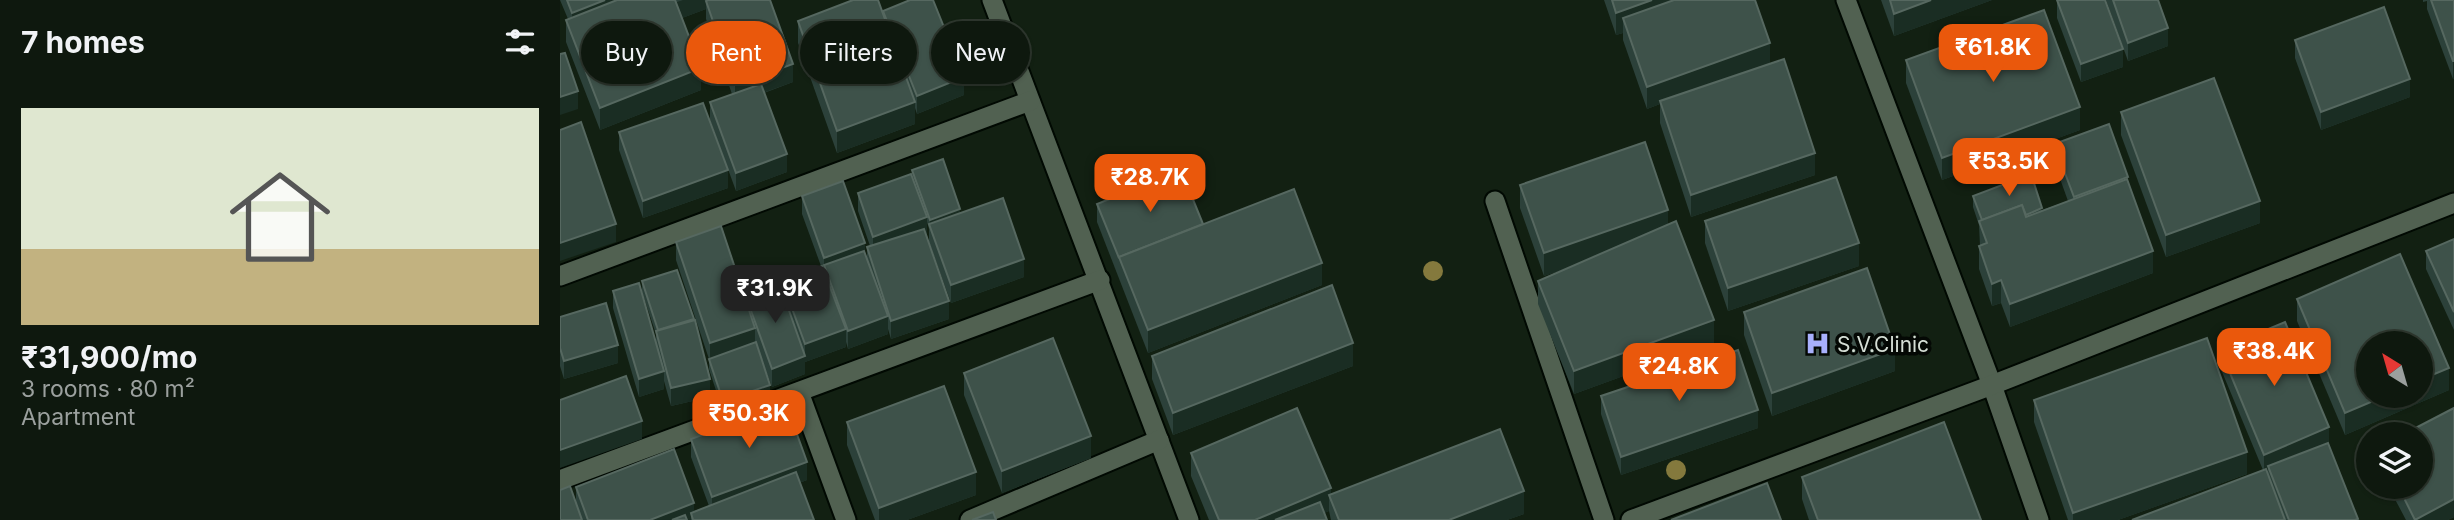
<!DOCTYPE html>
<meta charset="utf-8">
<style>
:root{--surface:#0e180e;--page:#1c251c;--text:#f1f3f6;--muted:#9ba09e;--line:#2e372e;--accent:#ea580c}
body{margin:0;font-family:Inter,sans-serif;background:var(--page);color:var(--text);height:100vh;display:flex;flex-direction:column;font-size:26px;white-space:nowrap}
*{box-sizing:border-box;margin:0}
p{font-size:23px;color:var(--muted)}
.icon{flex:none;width:38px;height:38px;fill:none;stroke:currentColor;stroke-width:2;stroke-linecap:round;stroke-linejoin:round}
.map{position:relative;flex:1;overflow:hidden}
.side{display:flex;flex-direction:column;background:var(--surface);width:560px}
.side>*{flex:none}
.top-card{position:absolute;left:21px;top:21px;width:665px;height:63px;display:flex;gap:14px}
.needle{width:46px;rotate:323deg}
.buttons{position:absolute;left:1796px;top:331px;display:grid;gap:14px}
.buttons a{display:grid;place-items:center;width:77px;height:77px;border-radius:50%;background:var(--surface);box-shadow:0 2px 5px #0004,0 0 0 2px var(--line);font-size:35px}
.price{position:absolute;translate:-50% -60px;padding:0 16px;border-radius:14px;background:var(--accent);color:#fff;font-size:23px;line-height:46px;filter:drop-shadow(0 2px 4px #0008)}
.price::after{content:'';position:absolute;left:50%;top:42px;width:21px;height:16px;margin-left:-10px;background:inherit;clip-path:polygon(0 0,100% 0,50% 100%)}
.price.selected{background:#222;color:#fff}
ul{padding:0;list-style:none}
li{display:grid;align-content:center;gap:14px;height:371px;padding:0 21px}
li span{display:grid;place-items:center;height:217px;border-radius:0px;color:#555}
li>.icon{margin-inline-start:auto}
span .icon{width:126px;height:126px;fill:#fffc;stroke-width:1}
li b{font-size:30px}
h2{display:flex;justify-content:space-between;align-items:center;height:84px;padding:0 21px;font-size:30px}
.chip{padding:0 24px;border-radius:32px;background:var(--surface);box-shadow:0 2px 5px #0004,0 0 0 2px var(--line);font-size:24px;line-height:63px}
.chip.selected{background:var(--accent);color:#fff}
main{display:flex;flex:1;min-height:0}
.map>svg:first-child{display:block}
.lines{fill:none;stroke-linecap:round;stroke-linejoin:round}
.minor-casing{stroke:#010902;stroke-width:23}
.minor{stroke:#516151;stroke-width:19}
.tree{fill:#84793d}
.wall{fill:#2c413a}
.shaded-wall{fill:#1a2d23}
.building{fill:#3e524a;stroke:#566860;stroke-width:2}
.labels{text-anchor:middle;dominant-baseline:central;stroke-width:7;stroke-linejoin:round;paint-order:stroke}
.poi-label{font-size:21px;fill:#d5ded5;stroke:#040804;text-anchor:start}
</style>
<main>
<section class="side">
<h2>7 homes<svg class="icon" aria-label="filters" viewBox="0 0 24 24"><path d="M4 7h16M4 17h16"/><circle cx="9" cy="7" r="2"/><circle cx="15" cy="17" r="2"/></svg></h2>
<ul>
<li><span style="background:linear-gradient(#dfe7d0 65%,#c2b280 0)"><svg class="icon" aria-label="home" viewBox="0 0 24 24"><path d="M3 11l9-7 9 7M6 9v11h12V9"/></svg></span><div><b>₹31,900/mo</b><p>3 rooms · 80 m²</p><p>Apartment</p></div></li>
</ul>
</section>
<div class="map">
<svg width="1894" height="520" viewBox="0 0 1894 520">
<rect width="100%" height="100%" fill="#122012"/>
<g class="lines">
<defs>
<g id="minor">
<polyline points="432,0 629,520"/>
<polyline points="1286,0 1432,385 1479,520"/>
<polyline points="935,201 1044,520"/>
<polyline points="0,276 470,101"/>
<polyline points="239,392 286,520"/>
<polyline points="0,480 540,280"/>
<polyline points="410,520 599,440"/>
<polyline points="1071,520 1432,385 1894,203"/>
</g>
</defs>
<use href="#minor" class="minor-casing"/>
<use href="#minor" class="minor"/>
</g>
<g class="tree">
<circle cx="873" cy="271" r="10"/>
<circle cx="1116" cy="470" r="10"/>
</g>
<g class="wall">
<polygon points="0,0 210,0 233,82 204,93 227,172 176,191 150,120 150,102 172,94 146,19 146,9 122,18 141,90 40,130 6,42 6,20 8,19"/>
<polygon points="1044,0 1195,0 1210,64 1255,175 1131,217 1100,123 1100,104 1087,109 1063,40 1063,33 1056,35"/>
<polygon points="1321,0 1432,0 1334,36"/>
<polygon points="1497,0 1563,67 1521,82 1497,18"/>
<polygon points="1546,0 1598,0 1608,46 1568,61"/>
<polygon points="1863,0 1894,0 1894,79 1893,79 1867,9 1867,1 1863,2"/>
<polygon points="323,11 404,95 357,114 355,108 355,124 277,153 238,43 238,21 323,15"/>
<polygon points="1735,40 1850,97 1761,130 1735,58"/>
<polygon points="1346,60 1520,130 1382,180 1346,83"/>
<polygon points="1561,112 1700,223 1606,257 1561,135"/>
<polygon points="59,132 168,188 83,218 59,150"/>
<polygon points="1494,144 1568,184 1593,273 1450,327 1441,303 1432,306 1419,269 1419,246 1420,246 1419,225 1413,207 1413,196 1482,210 1508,201 1494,162"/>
<polygon points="352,170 400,213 464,277 391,303 369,242 369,229 367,222 367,235 389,319 331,339 328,329 328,334 288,349 286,342 286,347 245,362 245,361 245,374 212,387 204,366 210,395 163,412 149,369 149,359 116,260 116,242 185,298 185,294 222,290 222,281 261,266 242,214 242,196 305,252 307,258 307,247 310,246 298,211 298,193 352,178"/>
<polygon points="960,185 1108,225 1154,343 1014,394 978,304 978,281 1021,263 984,276 960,208"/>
<polygon points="537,204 643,224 762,285 588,353 537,222"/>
<polygon points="1145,221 1299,266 1168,311 1145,243"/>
<polygon points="1894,239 1894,330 1866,269 1866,251"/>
<polygon points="82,281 134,321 150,397 111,406 104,381 104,389 79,397 53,308 53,291 96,342 96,334 82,292"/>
<polygon points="1737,299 1889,390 1785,435 1737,321"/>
<polygon points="1184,312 1335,371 1212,416 1184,335"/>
<polygon points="0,317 58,363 4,379 0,366"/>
<polygon points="1660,349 1769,445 1798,520 1572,520 1703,470 1660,367"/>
<polygon points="592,356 793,366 613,435 592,379"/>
<polygon points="404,373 531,458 442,493 404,395"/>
<polygon points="1041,396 1198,428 1061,475 1041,414"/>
<polygon points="1474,400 1687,474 1558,520 1508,520 1474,422"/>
<polygon points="1894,408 1894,517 1888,520 1846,520 1828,486 1860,486"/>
<polygon points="287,422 416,495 347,520 315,520 287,445"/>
<polygon points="131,439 247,480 239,483 254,520 0,520 16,503 16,487 134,511 149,506 131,457"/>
<polygon points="631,453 771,494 964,514 947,520 771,520 769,511 764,513 767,520 649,520 631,476"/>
<polygon points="1242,477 1421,520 1249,520 1242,499"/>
</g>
<g class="shaded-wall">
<polygon points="45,0 92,0 12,31 12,13"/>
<polygon points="123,0 169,0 146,1 146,9 117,20 117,2"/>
<polygon points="1092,0 1155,0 1063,18 1063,33 1056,35 1056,13"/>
<polygon points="1371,0 1432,0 1334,36 1334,14"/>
<polygon points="1608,28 1608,46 1568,61 1568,43"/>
<polygon points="1210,43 1210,65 1100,101 1100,104 1087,109 1087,87"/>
<polygon points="1563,49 1563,67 1521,82 1521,64"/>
<rect x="1893" y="61" width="1" height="18"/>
<polygon points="233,64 233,82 175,103 175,85"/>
<polygon points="141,68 141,90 40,130 40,108"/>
<polygon points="404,77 404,95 357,114 357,96"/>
<polygon points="1850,79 1850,97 1761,130 1761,112"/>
<polygon points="18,91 18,109 0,115 0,97"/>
<polygon points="355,102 355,124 277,153 277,131"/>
<polygon points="1520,107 1520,130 1382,180 1382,158"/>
<polygon points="1255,153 1255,175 1131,217 1131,195"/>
<polygon points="227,154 227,172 176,191 176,173"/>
<polygon points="168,170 168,188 83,218 83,201"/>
<polygon points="1700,201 1700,223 1606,257 1606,235"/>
<polygon points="400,209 400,220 370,225 370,220"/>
<polygon points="1108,210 1108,233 984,276 984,253"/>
<polygon points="367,217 367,235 313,255 313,237"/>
<polygon points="56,224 56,242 0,261 0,243"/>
<polygon points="305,243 305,261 264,265 264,276 264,258"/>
<polygon points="1299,243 1299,266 1168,311 1168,288"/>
<polygon points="1593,251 1593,273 1450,327 1450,304"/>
<polygon points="464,259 464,277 391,303 391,285"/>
<polygon points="762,263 762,285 588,353 588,330"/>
<polygon points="1441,280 1441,303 1432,306 1432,284"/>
<polygon points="389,301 389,319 331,339 331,321"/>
<polygon points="328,316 328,334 288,349 288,331"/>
<polygon points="1154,320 1154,343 1014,394 1014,371"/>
<polygon points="195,328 195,346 150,361 150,343"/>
<polygon points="286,329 286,347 245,362 245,344"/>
<polygon points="793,343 793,366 613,435 613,413"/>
<polygon points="58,345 58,363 4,379 4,361"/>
<polygon points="1335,349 1335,371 1212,416 1212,393"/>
<polygon points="245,356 245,374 212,387 212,369"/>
<polygon points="1889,368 1889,390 1785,435 1785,413 1825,396 1860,396 1860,380"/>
<polygon points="104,371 104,389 79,397 79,379"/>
<polygon points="150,379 150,397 111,406 111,388"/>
<polygon points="210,385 210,395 163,412 163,401"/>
<polygon points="1198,410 1198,428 1061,475 1061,457"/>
<polygon points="82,421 82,439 0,468 0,450"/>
<polygon points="1769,427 1769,445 1708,466 1708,471 1704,473 1704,455"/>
<polygon points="531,436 531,458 442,493 442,471"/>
<polygon points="1687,452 1687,474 1558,520 1513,520 1513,513"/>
<polygon points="247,462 247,480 152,515 152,497"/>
<polygon points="416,472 416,495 347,520 319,520 319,508"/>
<polygon points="771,488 771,498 769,495 769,511 748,520 695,520"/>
<polygon points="964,491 964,514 947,520 889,520"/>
<polygon points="1894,499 1894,517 1888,520 1855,520"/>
<polygon points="134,503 134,520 131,513 131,520 90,520"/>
</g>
<g class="building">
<polygon points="7,0 45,0 12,13"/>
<polygon points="57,0 115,0 141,68 40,108 6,20"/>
<polygon points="148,0 210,0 233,64 175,85 146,1"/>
<polygon points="293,0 318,0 355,102 277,131 238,21"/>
<polygon points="350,0 373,0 404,77 357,96 323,11"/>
<polygon points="1052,0 1092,0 1056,13"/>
<polygon points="1114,0 1195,0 1210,43 1087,87 1063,18"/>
<polygon points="1330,0 1371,0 1334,14"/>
<polygon points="1497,0 1545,0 1563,49 1521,64"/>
<polygon points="1553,0 1598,0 1608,28 1568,43"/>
<polygon points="1871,0 1894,0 1894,61 1893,61"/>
<polygon points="1824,7 1850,79 1761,112 1735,40"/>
<polygon points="1484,10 1520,107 1382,158 1346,60"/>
<polygon points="5,53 18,91 0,97 0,54"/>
<polygon points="1224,59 1255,153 1131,195 1100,101"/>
<polygon points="1654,78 1700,201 1606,235 1561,112"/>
<polygon points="201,84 227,154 176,173 150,102"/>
<polygon points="143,103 168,170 83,201 59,132"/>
<polygon points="21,122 56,224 0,243 0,130"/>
<polygon points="1549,124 1568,177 1514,197 1494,144"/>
<polygon points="1085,142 1108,210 984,253 960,185"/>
<polygon points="383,159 400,209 370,220 352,170"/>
<polygon points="621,170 643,224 559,257 559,258 537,204"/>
<polygon points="351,174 367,217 313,237 298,193"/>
<polygon points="1471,174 1482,208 1466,215 1462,205 1422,220 1413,196"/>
<polygon points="1276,177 1299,243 1168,288 1145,221"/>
<polygon points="1567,179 1593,251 1450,304 1441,280 1432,284 1419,246 1427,243 1419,221 1462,205 1466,217"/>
<polygon points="283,181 305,243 264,258 242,196"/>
<polygon points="734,189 762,263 588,330 559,257"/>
<polygon points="443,198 464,259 391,285 369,224"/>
<polygon points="1116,221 1154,320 1014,371 978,281"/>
<polygon points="161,226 195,328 150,343 116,242"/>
<polygon points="364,229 389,301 331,321 307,247"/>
<polygon points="1894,239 1894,312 1866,251"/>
<polygon points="304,251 328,316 288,331 264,265"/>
<polygon points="1840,254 1889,368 1860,380 1860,343 1808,343 1808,396 1825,396 1785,413 1737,299"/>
<polygon points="262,266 286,329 245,344 222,281"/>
<polygon points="1307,268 1335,349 1212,393 1184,312"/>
<polygon points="117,270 134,319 98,330 82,281"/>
<polygon points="219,282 245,356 212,369 185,294"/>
<polygon points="79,283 104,371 79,379 53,291"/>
<polygon points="772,285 793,343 613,413 592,356"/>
<polygon points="46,303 58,345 4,361 0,348 0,317"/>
<polygon points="135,320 150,379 111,388 96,331"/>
<polygon points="1725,322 1769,427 1704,455 1660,349"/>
<polygon points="493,338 531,436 442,471 404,373"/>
<polygon points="1647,338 1687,452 1513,513 1474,400"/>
<polygon points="196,342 210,385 163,401 149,359"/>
<polygon points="1178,350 1198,410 1061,457 1041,396"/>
<polygon points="66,376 82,421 0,450 0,400"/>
<polygon points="384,386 416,472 319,508 287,422"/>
<polygon points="226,404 247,462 152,497 131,439"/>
<polygon points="737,408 771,488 695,520 659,520 631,453"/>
<polygon points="1894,408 1894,499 1855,520 1838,486 1860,486 1860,434 1844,434"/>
<polygon points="1384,422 1421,520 1258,520 1242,477"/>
<polygon points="940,429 964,491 889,520 779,520 769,495"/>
<polygon points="1768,443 1798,519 1795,520 1729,520 1708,466"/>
<polygon points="114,449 134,503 90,520 28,520 16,487"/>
<polygon points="1706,469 1725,520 1572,520"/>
<polygon points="236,472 254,520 133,520 131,513"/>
<polygon points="1207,483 1221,520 1111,520"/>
<polygon points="10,486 22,520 0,520 0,490"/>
<polygon points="760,502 767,520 715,520"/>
<polygon points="433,512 436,520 412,520"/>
<polygon points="125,515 127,520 112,520"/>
</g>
<defs>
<symbol id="hospital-bare" viewBox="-9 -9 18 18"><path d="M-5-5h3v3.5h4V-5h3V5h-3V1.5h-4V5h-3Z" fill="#a8b0fc" stroke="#040804" stroke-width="2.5" paint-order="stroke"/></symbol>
</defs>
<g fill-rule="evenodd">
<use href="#hospital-bare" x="1240" y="326" width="35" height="35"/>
</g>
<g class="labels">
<g class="poi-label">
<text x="1277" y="344">S.V.Clinic</text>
</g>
</g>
</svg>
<div class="buttons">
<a><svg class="needle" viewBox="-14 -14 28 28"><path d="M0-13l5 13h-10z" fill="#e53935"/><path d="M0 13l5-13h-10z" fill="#9ba09e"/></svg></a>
<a><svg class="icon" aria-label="layers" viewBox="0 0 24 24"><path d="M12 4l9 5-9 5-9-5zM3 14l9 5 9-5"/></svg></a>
</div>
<b class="price" style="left:1433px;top:84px">₹61.8K</b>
<b class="price" style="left:1449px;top:198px">₹53.5K</b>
<b class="price" style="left:590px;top:214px">₹28.7K</b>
<b class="price selected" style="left:215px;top:325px">₹31.9K</b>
<b class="price" style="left:1714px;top:388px">₹38.4K</b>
<b class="price" style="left:1119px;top:403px">₹24.8K</b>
<b class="price" style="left:189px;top:450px">₹50.3K</b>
<div class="top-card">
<a class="chip">Buy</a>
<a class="chip selected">Rent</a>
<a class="chip">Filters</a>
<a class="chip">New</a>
</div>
</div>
</main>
